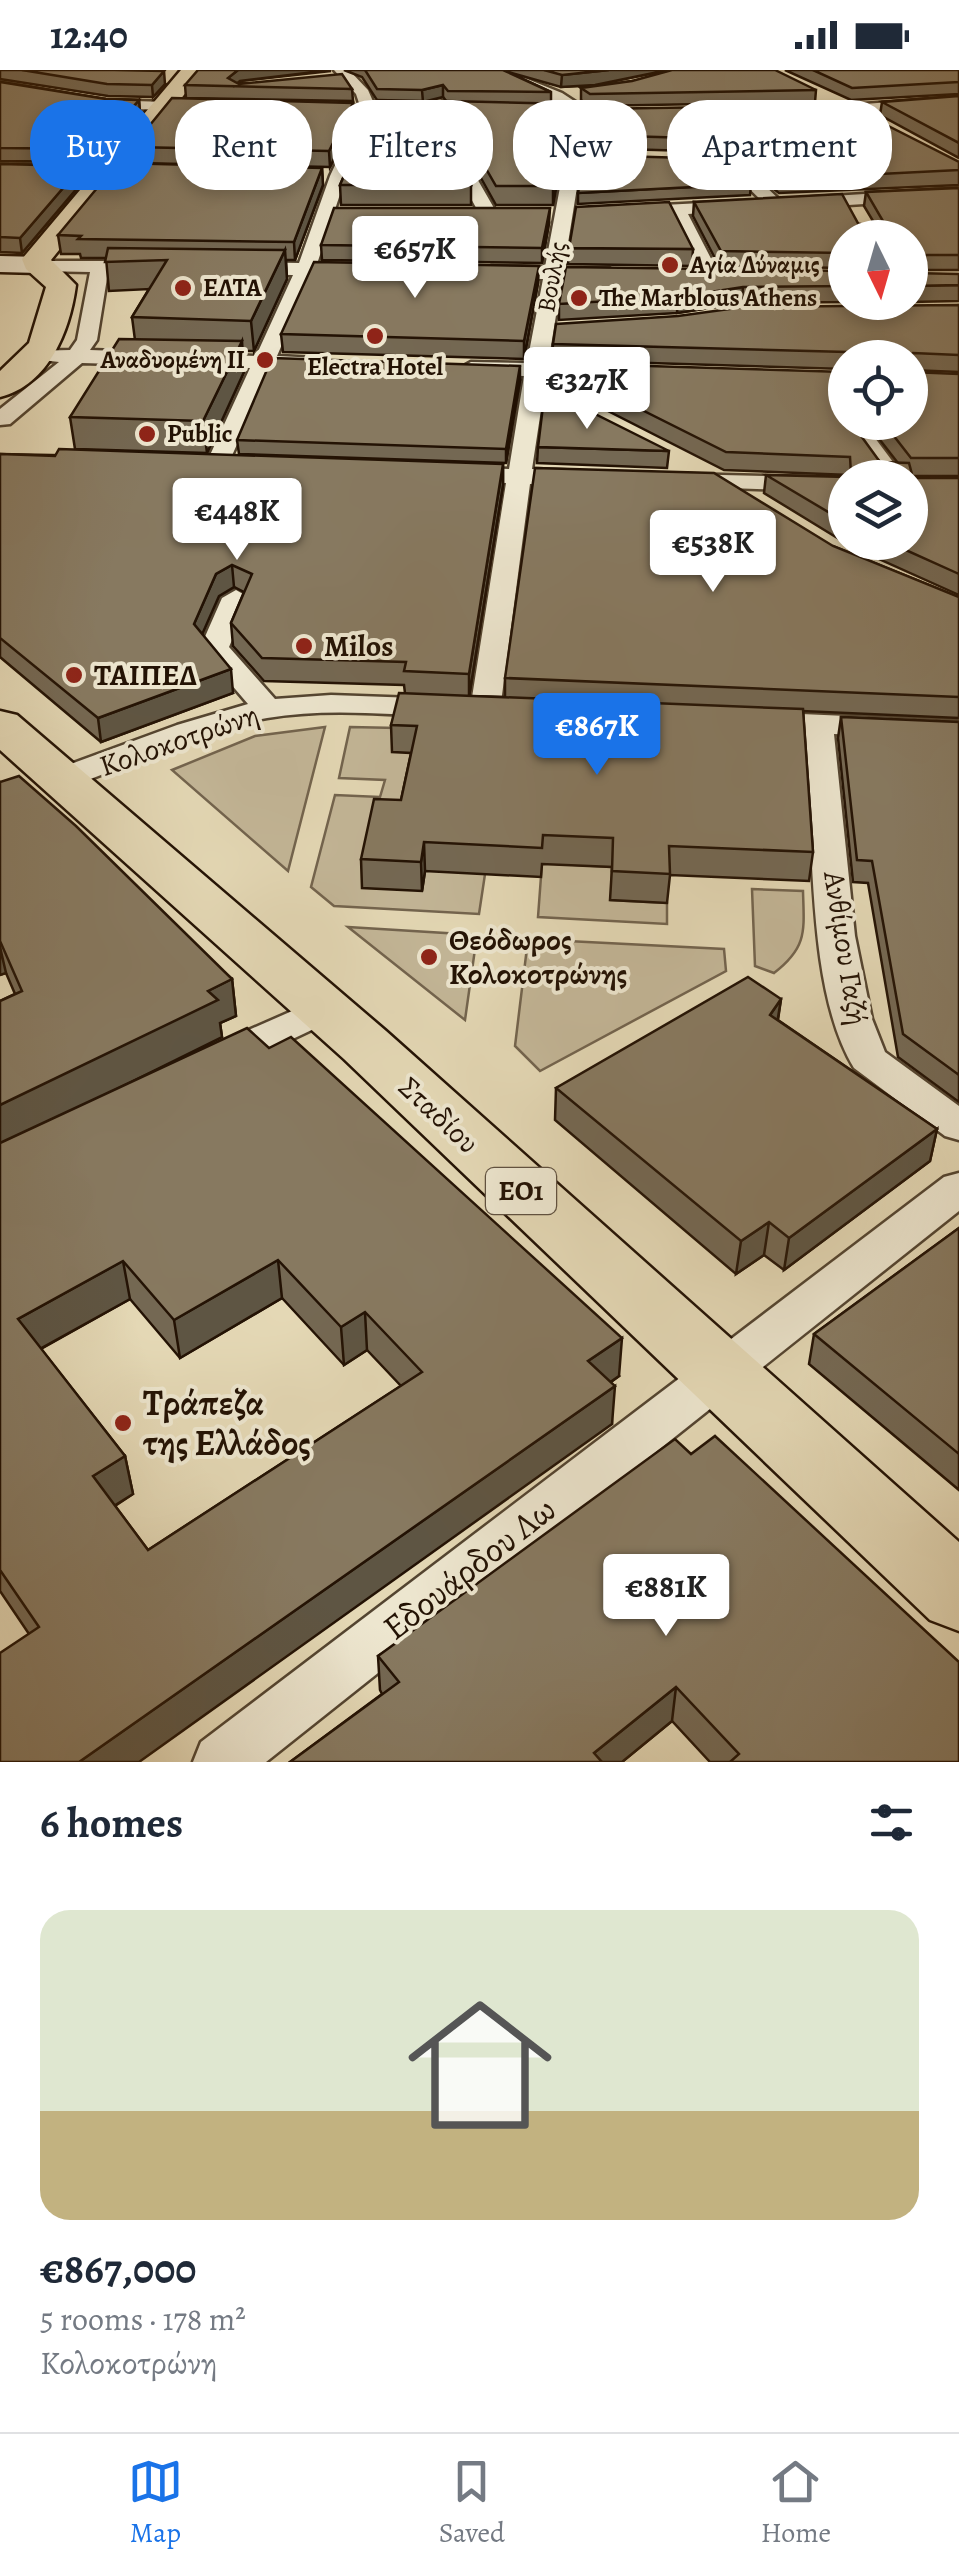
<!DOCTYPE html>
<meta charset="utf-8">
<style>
:root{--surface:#fff;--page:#f2f2f3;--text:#1f2937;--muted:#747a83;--line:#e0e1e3;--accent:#1a73e8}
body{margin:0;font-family:Alegreya,serif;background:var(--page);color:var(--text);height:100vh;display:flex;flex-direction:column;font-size:38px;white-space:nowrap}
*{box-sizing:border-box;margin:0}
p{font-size:32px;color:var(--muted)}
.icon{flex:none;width:55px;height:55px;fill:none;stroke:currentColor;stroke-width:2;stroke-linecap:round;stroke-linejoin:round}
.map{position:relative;height:1692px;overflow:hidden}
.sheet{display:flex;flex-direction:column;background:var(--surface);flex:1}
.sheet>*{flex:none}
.hud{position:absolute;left:30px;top:30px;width:900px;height:90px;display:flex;gap:20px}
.needle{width:65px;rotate:175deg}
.tools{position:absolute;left:828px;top:150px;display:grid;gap:20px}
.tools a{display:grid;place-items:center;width:100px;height:100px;border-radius:50%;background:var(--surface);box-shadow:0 5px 15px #0003;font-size:50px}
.price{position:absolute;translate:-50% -85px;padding:0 22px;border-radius:10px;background:#fff;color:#222;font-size:32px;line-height:65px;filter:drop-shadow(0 2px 5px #0008)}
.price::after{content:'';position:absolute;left:50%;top:60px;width:30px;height:22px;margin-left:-15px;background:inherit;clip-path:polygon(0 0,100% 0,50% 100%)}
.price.on{background:var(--accent);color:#fff}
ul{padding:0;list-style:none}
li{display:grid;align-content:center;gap:20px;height:530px;padding:0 40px}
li+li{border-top:2px solid var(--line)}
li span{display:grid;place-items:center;height:310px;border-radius:30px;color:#555}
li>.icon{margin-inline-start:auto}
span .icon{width:180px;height:180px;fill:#fffc;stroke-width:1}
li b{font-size:42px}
h2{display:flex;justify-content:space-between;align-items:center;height:120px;padding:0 40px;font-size:42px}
.pill{padding:0 35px;border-radius:40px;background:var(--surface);box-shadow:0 5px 15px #0003;font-size:35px;line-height:90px}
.pill.on{background:var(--accent);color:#fff}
.status{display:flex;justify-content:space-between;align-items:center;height:70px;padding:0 50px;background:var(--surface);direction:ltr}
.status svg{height:28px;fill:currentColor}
.dock{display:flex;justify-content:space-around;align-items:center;height:140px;border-top:2px solid var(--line);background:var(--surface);font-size:28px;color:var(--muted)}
.dock a{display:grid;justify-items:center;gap:5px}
.dock .on{color:var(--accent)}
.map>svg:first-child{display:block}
.green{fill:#c3b697;stroke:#73644e;stroke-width:2.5}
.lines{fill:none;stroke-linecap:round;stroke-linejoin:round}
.street-casing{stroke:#534430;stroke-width:5}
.secondary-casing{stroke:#231204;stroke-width:5}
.primary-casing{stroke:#231204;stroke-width:5}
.street{fill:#ede6cf;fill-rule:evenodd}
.secondary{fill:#ede6cf;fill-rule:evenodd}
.primary{fill:#e4d8b5;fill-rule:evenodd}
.wall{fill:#746853;stroke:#231204;stroke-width:2.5;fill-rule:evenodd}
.shaded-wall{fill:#5e5543;stroke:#231204;stroke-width:2.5}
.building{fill:#877960;stroke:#231204;stroke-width:2.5;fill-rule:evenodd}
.poi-dot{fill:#8f2418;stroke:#ede6cf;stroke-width:4}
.labels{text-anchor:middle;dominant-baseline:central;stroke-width:8;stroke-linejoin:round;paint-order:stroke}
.far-poi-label{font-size:25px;font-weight:bold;fill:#231204;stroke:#ede6cf;text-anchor:start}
.far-street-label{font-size:25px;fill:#231204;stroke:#ede6cf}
.shield{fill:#ede6cf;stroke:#605241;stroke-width:2.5}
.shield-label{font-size:28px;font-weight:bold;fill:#231204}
.poi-label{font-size:30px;font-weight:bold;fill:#231204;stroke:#ede6cf;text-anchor:start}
.street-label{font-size:30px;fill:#231204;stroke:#ede6cf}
.near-poi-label{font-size:35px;font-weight:bold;fill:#231204;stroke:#ede6cf;text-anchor:start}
.near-street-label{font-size:35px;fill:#231204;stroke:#ede6cf}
</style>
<div class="status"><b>12:40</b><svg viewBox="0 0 49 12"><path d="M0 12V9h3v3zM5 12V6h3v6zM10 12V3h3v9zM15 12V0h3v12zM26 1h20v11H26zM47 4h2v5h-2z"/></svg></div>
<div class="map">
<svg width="959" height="1692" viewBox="0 0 959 1692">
<rect width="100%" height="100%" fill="#e4d8b5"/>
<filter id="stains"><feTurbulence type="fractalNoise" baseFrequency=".002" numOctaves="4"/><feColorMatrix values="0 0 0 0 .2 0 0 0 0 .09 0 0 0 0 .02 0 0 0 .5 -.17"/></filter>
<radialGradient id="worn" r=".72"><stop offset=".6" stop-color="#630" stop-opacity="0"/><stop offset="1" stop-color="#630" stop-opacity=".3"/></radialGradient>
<g class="green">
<polygon points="325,657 288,801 172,700 255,666"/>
<polygon points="350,657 398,658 417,683 427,788 487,791 479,844 334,836 311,817 335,725 380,727 385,710 339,708"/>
<polygon points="542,793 612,797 611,830 667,833 667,854 538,847"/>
<path d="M 752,819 L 803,821 C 804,860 808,877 774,903 L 755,896 Z"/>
<polygon points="348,857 477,865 465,950"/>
<polygon points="528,869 724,879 726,901 540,1001 515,976"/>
</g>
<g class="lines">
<defs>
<g id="street">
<polygon points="334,0 349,0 368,20 375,36 423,37 444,31 444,37 569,39 486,0 505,0 562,23 588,40 639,41 646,45 639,49 588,49 564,198 609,198 618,204 609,210 562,209 548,294 594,296 605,302 594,308 546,307 532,399 579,401 591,408 579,415 530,414 500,640 496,646 474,646 470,640 506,413 456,411 444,404 456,397 509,399 524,306 471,304 460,298 471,292 527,293 543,209 491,208 482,202 491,196 545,197 573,48 441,46 498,145 489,150 480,145 426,46 374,45 346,106 317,194 359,194 368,200 359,206 312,205 277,286 319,288 330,294 319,300 271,299 225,401 209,401 205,396 250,298 82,293 10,354 0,355 0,339 59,292 33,289 30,285 33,281 70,280 77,270 90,202 39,201 32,199 32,191 154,191 163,197 154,203 108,202 97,270 90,280 256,286 293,205 241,204 232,198 241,192 299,193 330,106 359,44 306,43 299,39 306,35 360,36 356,24"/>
<polygon points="0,12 102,30 199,33 206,37 199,41 102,38 0,20"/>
<polygon points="959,27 959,35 810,46 803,42 810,38"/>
<polygon points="676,85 738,90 784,134 769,138 728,98 670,93 670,87"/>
<polygon points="0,94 144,97 152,102 144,107 0,104"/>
<polygon points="959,118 959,128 801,138 792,133 801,128"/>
<polygon points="739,131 745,132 745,140 688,144 720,206 711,212 702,206 671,145 626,147 617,142 626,137"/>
<polygon points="843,347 845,352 863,352 905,408 880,408 840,352"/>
<polygon points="681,404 845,408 845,422 672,416 669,411"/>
<path d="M 236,520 L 250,528 L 229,577 L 275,629 L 331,625 L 443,629 L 454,632 L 458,638 L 454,644 L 443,647 C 385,644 325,638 267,648 C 199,659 136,694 71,716 L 49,716 L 44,709 L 49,702 L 177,655 L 248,634 L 200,578 L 222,528 Z"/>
<path d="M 755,642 L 959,651 L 959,669 L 834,664 L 855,866 L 872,949 L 885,982 L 959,1036 L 959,1070 L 945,1066 L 854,998 C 804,916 816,759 803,662 L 744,657 L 740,651 L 744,645 Z"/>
<polygon points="324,927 337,930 343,939 337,948 229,999 215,1003 201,999 196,990 201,981"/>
<polygon points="959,1103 959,1141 266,1692 193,1692 201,1672 944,1107"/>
</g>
<polygon id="secondary" points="0,186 39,187 52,195 39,203 0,202"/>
<g id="primary">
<path d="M 181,0 L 204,0 L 51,190 L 76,215 C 70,260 49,315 0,327 L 0,301 L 29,273 L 46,217 L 26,199 L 22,189 Z"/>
<polygon points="0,641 17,645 386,961 959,1472 959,1561 930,1550 344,989 0,680"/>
</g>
</defs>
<use href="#street" class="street-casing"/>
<use href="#secondary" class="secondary-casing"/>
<use href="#primary" class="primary-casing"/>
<use href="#street" class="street"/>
<use href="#secondary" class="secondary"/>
<use href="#primary" class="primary"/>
</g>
<g class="wall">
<polygon points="0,0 114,0 165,14 153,27 108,26 0,9"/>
<polygon points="344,0 669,0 595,15 561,17 508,2 551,22 551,33 569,34 568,52 553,135 496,135 448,49 447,32 443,27 423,32 471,115 471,135 341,135 340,115 377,30 362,7"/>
<polygon points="785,0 959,0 959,24 851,30"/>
<polygon points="331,1 240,11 238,13 352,19 353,31 186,28 185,15"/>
<polygon points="632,11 816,20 815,32 589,36 581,30 581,18"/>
<polygon points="0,12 106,29 139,30 140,43 98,92 0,91"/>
<polygon points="959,26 959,88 880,45 882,32"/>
<polygon points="592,39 959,92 959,115 779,123 726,82 587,78"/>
<polygon points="354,48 330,97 134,93 132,77"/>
<polygon points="0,94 82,96 84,110 22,183 0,182"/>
<polygon points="322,98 323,115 295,190 286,190 287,209 254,281 242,281 244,302 207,383 75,379 70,347 135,270 132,247 149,219 109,221 106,188 81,188 80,184 61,184 58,165"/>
<polygon points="751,114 750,125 578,134 578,123"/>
<polygon points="959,118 959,200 910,200 910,168 845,168 845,198 719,196 693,146 694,132 876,156 864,136 866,122"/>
<polygon points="549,153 542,193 322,190 321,175"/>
<polygon points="569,178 693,179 692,196 568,194"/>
<polygon points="845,201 845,232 742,233 677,243 559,250 559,234"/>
<polygon points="538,213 524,289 283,282 281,264"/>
<polygon points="959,215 959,231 910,232 910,216"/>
<polygon points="959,235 959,302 910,300 910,288 845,288 845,299 552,290 553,274"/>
<path d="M 845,302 L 845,352 L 880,392 L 898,393 L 866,352 L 910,352 L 959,304 L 959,406 L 912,406 L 913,408 L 959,408 L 959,525 L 852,477 L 764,423 L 766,405 L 847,407 L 848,405 L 724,400 L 600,337 L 545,332 L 546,314 ZM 845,408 L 910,472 L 845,472 Z"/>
<polygon points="520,310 506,393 239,384 237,370"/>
<polygon points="538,377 669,381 667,398 537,393"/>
<polygon points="0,384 503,394 503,415 469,626 505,627 505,608 833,476 959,527 959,648 803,641 813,782 809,811 670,805 667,833 610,830 612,797 542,794 541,807 425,801 422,821 362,818 361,789 401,730 411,683 392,682 391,655 405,623 404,615 264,611 233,576 231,553 244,522 234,517 219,526 202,564 233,623 101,672 0,587"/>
<polygon points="841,647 959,652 959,1032 898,987 868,813 853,812 838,668"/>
<path d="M 0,712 L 232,909 L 236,946 L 220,953 L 222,967 L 126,1014 L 619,1306 L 611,1312 L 612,1354 L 29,1564 L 0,1521 L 0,931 L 15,924 L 6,903 L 0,905 ZM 282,1228 L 344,1295 L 367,1280 L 401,1316 L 148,1480 L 115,1436 L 133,1424 L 125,1386 L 41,1279 L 130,1229 L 180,1288 Z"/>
<polygon points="781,929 778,950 937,1059 930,1091 784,1200 764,1185 736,1204 555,1050 556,1018"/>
<polygon points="959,1158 959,1420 809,1294 814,1264"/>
<polygon points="691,1384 959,1692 710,1692 672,1651 622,1692 290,1692 382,1624 380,1620 378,1586"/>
</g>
<g class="shaded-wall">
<polygon points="238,0 331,0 240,11 234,16 228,8"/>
<polygon points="609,0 668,0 595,15 561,17 562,5"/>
<polygon points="164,1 165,14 153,27 152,15"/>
<polygon points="443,15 443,27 423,32 422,20"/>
<polygon points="139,30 140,43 98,92 97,79"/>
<polygon points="353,33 354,48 330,97 329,81"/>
<polygon points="569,34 568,52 553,135 553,116"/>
<polygon points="82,96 84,110 22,183 20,168"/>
<polygon points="322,98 323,115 295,190 294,172"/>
<polygon points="550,138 549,153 542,193 542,178"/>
<polygon points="285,180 287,209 254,281 251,251"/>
<polygon points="539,196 538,213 524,289 524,271"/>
<polygon points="743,217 742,233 677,243 678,227"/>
<polygon points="242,271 244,302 207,383 203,351"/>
<polygon points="520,296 520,310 506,393 506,379"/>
<polygon points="503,394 503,415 469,627 469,604"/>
<polygon points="232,495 234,517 219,526 197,576 194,554 216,504"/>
<polygon points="231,599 233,623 101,672 98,648"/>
<polygon points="424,772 425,801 422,821 421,792"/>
<polygon points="0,877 6,903 0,905"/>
<polygon points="232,909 236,946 220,953 222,967 0,1077 0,1035 208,921"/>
<polygon points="781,929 776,960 770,945"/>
<polygon points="937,1059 930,1091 784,1200 789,1168"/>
<polygon points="769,1152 764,1185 736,1204 741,1171"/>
<polygon points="278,1190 282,1228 180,1288 174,1250"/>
<polygon points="123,1191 130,1229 27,1286 18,1249"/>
<polygon points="365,1242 367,1280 344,1295 341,1257"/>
<polygon points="622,1268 619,1306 586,1329 588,1291"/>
<polygon points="615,1316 612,1354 139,1692 79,1692"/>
<polygon points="125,1386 133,1424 101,1444 93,1406"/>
<polygon points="676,1617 672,1651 622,1692 594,1692 594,1683"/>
</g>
<g class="building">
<polygon points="22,0 114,0 164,1 152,15 107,14"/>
<polygon points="198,0 238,0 228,8 239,14 342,4 352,19 185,15"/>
<polygon points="365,0 503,0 551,22 448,21 443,15 422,20 377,19"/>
<polygon points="544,0 609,0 562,5"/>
<polygon points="672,0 775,0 816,20 590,24 581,18 632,11"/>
<polygon points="813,0 959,0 959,12 852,18"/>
<polygon points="0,12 106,29 139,30 97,79 0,78"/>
<polygon points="959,26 959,73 882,32"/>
<polygon points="172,28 353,33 329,81 132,77"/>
<polygon points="377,30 422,31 471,115 340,115"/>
<polygon points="447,31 569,34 553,116 496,116"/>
<polygon points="847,35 959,92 959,100 781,109 727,69 588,65 592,39"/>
<polygon points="585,85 721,89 751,114 578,123"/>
<polygon points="118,93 322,98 294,172 78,169 81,166 58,165"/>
<polygon points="0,94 82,96 20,168 0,167"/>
<polygon points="959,118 959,185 910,185 910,168 845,168 845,183 721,181 694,132 842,124 859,155 880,157 883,151 866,122"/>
<polygon points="669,132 693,179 569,178 576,137"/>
<polygon points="334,138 550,138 542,178 321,175"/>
<polygon points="108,178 285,180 251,251 132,247 167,190 105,192"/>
<polygon points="314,192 539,196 524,271 281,264"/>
<polygon points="566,197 845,201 845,216 743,217 678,227 559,234"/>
<polygon points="910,201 912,203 959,204 959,215 910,216"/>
<polygon points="959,235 959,285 913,283 909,288 848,288 847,282 553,274 556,254 678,246 744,237"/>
<polygon points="119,269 242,271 203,351 70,347"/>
<polygon points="272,288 520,296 506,379 237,370"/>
<polygon points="550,293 845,302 845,327 839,337 845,345 845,352 851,352 880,392 909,393 913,408 959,408 959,504 888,472 910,472 910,408 845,408 845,452 766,405 847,407 851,404 850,387 726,382 600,319 546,314"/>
<polygon points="910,302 959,304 959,388 911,388 883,352 910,352"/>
<polygon points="543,336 585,339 669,381 538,377"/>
<polygon points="59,379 503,394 469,604 404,601 406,592 262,588 231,553 252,504 232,495 216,504 194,554 231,599 98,648 0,568 0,384 55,386"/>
<polygon points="535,398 714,403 833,476 959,527 959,627 505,608"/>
<polygon points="399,623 803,639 813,782 669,776 670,804 612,801 613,768 543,765 542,778 424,772 421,792 361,789 374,729 401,730 417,656 391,655"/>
<polygon points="841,647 959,652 959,1005 903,964 872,791 857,790"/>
<polygon points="19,706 76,756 232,909 208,921 218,930 0,1035 0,931 22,921 0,871 0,712"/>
<polygon points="748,907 781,929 770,945 937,1059 789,1168 769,1152 741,1171 556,1018"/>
<path d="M 247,958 L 269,978 L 291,967 L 622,1268 L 588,1291 L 615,1316 L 79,1692 L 0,1692 L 0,1583 L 39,1557 L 0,1500 L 0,1073 ZM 278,1190 L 341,1257 L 365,1242 L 422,1302 L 148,1480 L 93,1406 L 125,1386 L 18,1249 L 123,1191 L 174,1250 Z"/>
<polygon points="959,1158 959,1384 814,1264"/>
<polygon points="715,1366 959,1592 959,1692 730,1692 739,1684 676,1617 594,1683 602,1692 290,1692 399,1612 378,1586 675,1369 691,1384"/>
</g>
<g class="poi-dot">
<circle cx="670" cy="195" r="10"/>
<circle cx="183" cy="218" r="10"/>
<circle cx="579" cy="228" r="10"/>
<circle cx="375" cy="266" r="10"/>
<circle cx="265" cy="290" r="10"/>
<circle cx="147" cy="364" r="10"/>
<circle cx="304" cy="576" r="10"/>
<circle cx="74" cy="605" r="10"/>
<circle cx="429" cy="887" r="10"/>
<circle cx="123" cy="1353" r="10"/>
</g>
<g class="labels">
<g class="far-poi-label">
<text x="690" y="195">Αγία Δύναμις</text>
<text x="203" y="218">ΕΛΤΑ</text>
<text x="599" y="228">The Marblous Athens</text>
<text x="245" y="290" text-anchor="end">Αναδυομένη ΙΙ</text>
<text x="375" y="297" text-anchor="middle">Electra Hotel</text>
<text x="167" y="364">Public</text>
</g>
<g class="far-street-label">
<text transform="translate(552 207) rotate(-80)">Βουλής</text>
</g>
<rect class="shield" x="486" y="1098" width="70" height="46" rx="8"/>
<g class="shield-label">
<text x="521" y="1121">ΕΟ1</text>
</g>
<g class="poi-label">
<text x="324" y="576">Milos</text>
<text x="94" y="605">ΤΑΙΠΕΔ</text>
<text x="449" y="870">Θεόδωρος<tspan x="449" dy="34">Κολοκοτρώνης</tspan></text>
</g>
<g class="street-label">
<text transform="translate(179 670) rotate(-19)">Κολοκοτρώνη</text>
<text transform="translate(846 878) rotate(81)">Ανθίμου Γαζή</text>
<text transform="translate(439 1045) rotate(43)">Σταδίου</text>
</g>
<g class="near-poi-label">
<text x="143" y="1333">Τράπεζα<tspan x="143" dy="40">της Ελλάδος</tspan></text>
</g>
<g class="near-street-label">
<text transform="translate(469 1498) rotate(-38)">Εδουάρδου Λω</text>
</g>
</g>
<rect width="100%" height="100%" filter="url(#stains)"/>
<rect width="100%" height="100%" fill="url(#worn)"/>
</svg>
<div class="tools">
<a><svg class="needle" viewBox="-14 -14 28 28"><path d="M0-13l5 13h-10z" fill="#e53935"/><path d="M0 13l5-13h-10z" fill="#747a83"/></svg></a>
<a><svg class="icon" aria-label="locate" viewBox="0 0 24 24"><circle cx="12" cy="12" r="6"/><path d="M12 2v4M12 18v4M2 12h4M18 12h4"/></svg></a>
<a><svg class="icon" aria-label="layers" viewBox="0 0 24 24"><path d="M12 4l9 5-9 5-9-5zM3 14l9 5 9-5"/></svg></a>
</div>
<b class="price" style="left:415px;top:231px">€657K</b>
<b class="price" style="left:587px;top:362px">€327K</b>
<b class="price" style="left:237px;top:493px">€448K</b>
<b class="price" style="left:713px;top:525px">€538K</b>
<b class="price on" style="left:597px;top:708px">€867K</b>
<b class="price" style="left:666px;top:1569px">€881K</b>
<div class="hud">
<a class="pill on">Buy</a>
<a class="pill">Rent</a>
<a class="pill">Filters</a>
<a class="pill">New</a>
<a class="pill">Apartment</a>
</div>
</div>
<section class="sheet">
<h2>6 homes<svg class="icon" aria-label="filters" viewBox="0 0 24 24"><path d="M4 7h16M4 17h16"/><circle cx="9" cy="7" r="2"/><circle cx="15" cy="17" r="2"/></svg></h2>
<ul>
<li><span style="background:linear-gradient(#dfe7d0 65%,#c2b280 0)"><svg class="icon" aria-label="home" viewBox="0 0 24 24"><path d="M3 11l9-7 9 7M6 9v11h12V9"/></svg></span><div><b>€867,000</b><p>5 rooms · 178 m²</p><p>Κολοκοτρώνη</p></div></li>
</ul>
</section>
<nav class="dock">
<a class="on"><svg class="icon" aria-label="map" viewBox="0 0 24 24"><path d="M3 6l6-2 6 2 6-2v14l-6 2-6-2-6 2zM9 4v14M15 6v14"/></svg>Map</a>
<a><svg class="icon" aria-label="saved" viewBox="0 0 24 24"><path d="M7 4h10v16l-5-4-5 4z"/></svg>Saved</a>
<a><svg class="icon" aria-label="home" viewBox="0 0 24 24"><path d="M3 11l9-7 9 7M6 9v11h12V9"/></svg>Home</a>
</nav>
